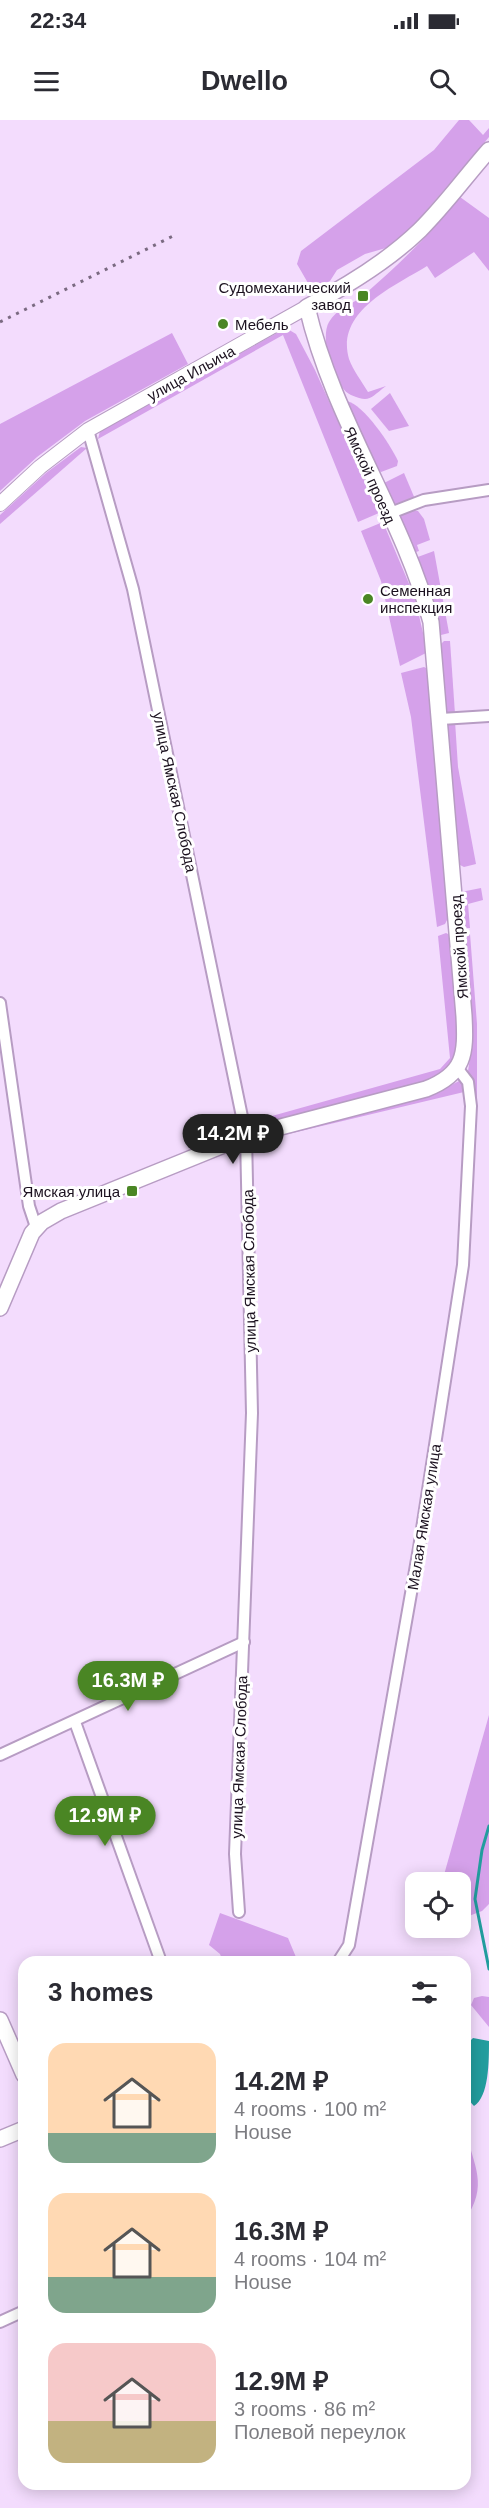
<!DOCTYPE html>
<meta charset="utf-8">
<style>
:root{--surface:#fff;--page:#f2f2f3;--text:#2b2b33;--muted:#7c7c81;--accent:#4a8624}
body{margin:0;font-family:Arial,sans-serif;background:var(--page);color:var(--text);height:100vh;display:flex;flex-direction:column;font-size:22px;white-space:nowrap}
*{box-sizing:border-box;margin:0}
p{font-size:20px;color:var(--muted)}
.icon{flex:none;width:33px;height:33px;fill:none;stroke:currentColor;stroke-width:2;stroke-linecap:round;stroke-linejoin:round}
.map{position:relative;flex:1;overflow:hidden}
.drawer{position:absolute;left:18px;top:1836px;width:453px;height:534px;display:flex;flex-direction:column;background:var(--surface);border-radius:18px;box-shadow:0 3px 15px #0003}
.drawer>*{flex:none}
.controls{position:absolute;left:405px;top:1752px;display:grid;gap:12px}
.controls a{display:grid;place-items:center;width:66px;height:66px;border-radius:12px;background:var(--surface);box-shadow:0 3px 15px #0003;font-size:30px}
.price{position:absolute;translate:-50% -51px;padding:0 14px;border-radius:21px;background:var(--accent);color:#fff;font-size:20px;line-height:39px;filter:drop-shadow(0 2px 3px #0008)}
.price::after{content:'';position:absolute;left:50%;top:36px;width:18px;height:14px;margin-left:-9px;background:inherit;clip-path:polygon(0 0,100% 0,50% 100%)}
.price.active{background:#222;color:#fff}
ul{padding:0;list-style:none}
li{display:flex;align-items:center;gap:18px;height:150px;padding:0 30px}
li span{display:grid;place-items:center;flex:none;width:168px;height:120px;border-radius:18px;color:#555}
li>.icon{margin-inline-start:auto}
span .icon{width:72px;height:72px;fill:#fffc;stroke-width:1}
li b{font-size:26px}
h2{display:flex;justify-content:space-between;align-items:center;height:72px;padding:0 30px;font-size:26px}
.status{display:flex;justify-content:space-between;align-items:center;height:42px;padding:0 30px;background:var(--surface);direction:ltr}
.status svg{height:16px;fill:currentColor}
header{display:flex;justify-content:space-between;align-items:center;height:78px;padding:0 30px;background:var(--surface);font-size:27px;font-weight:700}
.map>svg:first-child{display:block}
.green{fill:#d5a1ea}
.water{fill:#229d9e}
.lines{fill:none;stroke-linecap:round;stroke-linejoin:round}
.stream{stroke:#229d9e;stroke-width:3}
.minor-casing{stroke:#b79cc3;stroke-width:14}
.tertiary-casing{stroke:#b79cc3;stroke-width:16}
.secondary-casing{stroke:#b79cc3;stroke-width:18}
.minor{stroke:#fff;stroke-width:10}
.tertiary{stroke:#fff;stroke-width:14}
.secondary{stroke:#fff;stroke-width:15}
.rail{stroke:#7a6a81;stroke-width:3;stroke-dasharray:3 6;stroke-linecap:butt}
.poi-dot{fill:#4a8624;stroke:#fff;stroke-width:2}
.labels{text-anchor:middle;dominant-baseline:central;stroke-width:6;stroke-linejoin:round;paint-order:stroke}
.poi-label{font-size:15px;fill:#1a101e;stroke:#fff;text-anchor:end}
.street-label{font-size:15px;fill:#1a101e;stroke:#fff}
</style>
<div class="status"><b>22:34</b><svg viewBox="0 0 49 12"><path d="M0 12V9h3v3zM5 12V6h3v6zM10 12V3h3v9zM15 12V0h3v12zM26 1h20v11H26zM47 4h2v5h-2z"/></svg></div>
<header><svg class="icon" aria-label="menu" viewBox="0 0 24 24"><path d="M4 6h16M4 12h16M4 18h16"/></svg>Dwello<svg class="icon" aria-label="search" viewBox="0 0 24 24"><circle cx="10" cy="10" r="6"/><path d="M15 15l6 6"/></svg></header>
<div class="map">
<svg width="489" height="2388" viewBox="0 0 489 2388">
<rect width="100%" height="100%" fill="#f3dcfd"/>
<g class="green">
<polygon points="459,0 469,0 483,15 489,8 489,17 415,104 401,117 386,128 365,134 337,150 330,161 312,170 297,144 301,131 434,30"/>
<path d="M 460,77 L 489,98 L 489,151 L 474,132 L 435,158 L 427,146 C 395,166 335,191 349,239 C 353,250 362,262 368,272 L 386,266 C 370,278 370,283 351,275 C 334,267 319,219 329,202 C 336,189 353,184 364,175 C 399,144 432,113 460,77 Z"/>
<polygon points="286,208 296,214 315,250 379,393 358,402 283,215 98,319 100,311"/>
<polygon points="172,213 188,244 85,301 37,337 0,371 0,304"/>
<polygon points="390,273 409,306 389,311 371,289"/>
<path d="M 347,281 C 364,285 390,324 398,341 L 397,346 L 381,352 L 376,349 Z"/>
<polygon points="81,327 87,328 0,404 0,395 46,353"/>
<polygon points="404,353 415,379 393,385 384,363"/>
<polygon points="410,390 418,391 424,399 430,420 417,425 419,431 413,433 399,399 401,393"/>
<polygon points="383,402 415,478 426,526 426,533 400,546 381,461 361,411"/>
<polygon points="434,431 449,513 441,515 430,474 415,438"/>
<polygon points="444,521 450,521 455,594 446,592 441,524"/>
<polygon points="424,547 428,549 448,798 445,804 437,807 411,597 401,553"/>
<polygon points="455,601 458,647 476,744 464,747 460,745 447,605"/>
<polygon points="481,768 483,780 468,784 470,808 467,808 464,805 461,772"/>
<path d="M 446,813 L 450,815 C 452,842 467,925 451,945 C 443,954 433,958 423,962 L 261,1004 L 250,1002 L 440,949 L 450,938 L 438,816 Z"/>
<polygon points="467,814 470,814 477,904 477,980 474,978 468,951 472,925 465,817"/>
<polygon points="459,961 463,965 464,972 259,1021 252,1027 254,1022 432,975"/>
<polygon points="489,1595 489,1784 482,1791 461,1799 460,1762 442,1762"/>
<polygon points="220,1793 288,1818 298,1842 223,1842 220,1834 209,1825"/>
<polygon points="482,1876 489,1877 489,1907 471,1885 474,1878"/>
<path d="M 465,2009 C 474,2047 489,2065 465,2100 Z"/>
</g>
<path class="water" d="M 473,1918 L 489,1921 C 489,1941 489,1977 474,1986 C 461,1974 465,1943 465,1926 Z"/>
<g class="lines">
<polyline class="stream" points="489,1706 482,1730 475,1779 489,1849"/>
<defs>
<g id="minor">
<polyline points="88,310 133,469 246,1016 252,1293 235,1734 239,1792"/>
<polyline points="388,394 424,380 489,370"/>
<polyline points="441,599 489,596"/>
<polyline points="0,883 29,1086 36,1107"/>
<polyline points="75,1602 161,1842"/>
<polyline points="0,1635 244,1522"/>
<polyline points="338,1842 349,1825 419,1428 463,1145 471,986 468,962 458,949"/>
<polyline points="0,2202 24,2191"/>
</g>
<polyline id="tertiary" points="0,384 40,347 88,310 307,187"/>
<g id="secondary">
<path d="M 0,1188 L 32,1113 L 42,1102 L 61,1091 L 246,1016 L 426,969 C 465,954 466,934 464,896 L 431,502 C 402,394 333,299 307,187 C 347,166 387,142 420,110 C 445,85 466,56 489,30"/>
<polyline points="0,1900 24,1955"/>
<polyline points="0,2019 24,2009"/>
</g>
</defs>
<use href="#minor" class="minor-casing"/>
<use href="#tertiary" class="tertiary-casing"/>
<use href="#secondary" class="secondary-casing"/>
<use href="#minor" class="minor"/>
<use href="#tertiary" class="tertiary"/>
<use href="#secondary" class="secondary"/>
<polyline class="rail" points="0,202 175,115"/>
</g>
<g class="poi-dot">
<rect x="357" y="170" width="12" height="12" rx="3"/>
<circle cx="223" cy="204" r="6"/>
<circle cx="368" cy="479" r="6"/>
<rect x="126" y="1065" width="12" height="12" rx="3"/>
</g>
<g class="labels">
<g class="poi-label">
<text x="351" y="167">Судомеханический<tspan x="351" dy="17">завод</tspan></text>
<text x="235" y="204" text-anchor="start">Мебель</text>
<text x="380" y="470" text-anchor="start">Семенная<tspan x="380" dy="17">инспекция</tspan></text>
<text x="120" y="1071">Ямская улица</text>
</g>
<g class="street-label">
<text transform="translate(191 253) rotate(-29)">улица Ильича</text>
<text transform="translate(370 355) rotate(66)">Ямской проезд</text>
<text transform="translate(175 672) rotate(78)">улица Ямская Слобода</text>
<text transform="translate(459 827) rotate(-94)">Ямской проезд</text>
<text transform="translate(249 1151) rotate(-91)">улица Ямская Слобода</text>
<text transform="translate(424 1397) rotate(-81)">Малая Ямская улица</text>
<text transform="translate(239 1637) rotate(-88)">улица Ямская Слобода</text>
</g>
</g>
</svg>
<div class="controls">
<a><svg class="icon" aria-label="locate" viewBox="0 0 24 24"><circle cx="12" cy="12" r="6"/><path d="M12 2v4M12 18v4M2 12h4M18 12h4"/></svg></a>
</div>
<b class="price active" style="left:233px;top:1045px">14.2M ₽</b>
<b class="price" style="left:128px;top:1592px">16.3M ₽</b>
<b class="price" style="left:105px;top:1727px">12.9M ₽</b>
<section class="drawer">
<h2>3 homes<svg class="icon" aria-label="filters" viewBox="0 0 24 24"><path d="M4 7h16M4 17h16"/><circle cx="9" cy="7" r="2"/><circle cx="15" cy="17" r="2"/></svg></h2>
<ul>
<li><span style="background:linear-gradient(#ffd9b3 75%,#7fa58c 0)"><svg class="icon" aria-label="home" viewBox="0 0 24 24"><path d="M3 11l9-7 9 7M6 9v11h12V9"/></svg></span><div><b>14.2M ₽</b><p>4 rooms · 100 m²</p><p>House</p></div></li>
<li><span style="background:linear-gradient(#ffd9b3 70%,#7fa58c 0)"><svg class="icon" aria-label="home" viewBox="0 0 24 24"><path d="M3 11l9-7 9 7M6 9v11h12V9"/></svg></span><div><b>16.3M ₽</b><p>4 rooms · 104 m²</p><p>House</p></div></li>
<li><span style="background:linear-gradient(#f6c9c9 65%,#c2b280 0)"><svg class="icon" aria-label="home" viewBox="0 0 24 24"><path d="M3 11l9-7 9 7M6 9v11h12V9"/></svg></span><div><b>12.9M ₽</b><p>3 rooms · 86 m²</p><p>Полевой переулок</p></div></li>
</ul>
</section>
</div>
